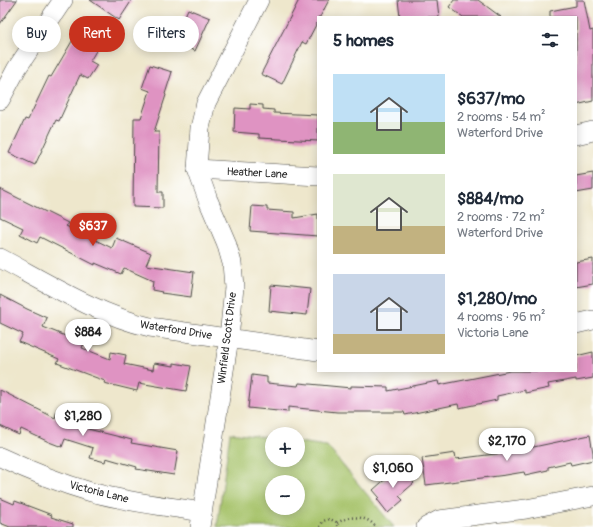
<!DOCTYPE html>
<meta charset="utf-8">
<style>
:root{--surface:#fff;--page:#f6f6f7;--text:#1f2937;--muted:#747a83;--accent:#c8321e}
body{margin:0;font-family:Pangolin,sans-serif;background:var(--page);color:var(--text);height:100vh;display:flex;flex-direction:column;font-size:15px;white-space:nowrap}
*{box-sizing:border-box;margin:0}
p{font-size:13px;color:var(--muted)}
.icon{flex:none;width:22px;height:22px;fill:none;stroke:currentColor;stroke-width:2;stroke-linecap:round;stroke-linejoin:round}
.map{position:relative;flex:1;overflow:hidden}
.sheet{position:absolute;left:317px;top:16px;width:260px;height:356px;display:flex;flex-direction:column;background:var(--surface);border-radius:0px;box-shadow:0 2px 10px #0003}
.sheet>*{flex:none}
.top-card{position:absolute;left:12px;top:16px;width:245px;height:36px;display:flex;gap:8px}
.controls{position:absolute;left:265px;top:427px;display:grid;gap:8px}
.controls a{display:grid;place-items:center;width:40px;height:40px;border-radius:50%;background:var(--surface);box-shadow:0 2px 10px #0003;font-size:20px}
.price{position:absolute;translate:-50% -34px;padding:0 9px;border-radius:14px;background:#fff;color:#222;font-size:13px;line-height:26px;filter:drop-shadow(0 1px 2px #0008)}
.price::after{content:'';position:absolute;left:50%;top:24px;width:12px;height:9px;margin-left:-6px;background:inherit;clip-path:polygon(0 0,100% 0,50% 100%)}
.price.on{background:var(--accent);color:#fff}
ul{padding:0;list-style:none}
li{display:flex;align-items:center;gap:12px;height:100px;padding:0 16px}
li span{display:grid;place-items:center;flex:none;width:112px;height:80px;border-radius:0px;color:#555}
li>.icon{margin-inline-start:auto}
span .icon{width:48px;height:48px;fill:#fffc;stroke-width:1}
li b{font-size:17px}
h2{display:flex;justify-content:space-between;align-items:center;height:48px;padding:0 16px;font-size:17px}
.chip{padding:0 14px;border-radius:18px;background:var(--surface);box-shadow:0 2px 10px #0003;font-size:14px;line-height:36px}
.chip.on{background:var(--accent);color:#fff}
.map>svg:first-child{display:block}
.green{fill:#a6c269;stroke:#68764a;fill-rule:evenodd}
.building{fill:#df93c2}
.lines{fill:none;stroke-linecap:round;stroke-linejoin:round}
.minor-casing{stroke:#484743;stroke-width:20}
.path{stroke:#484743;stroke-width:2.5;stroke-dasharray:1 3;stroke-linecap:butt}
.minor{stroke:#fff;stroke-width:19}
.labels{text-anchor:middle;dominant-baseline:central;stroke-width:4;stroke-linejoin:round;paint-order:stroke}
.street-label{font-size:11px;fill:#2b2b2b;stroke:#fff}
</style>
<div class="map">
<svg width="593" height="527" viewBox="0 0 593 527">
<rect width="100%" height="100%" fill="#fff"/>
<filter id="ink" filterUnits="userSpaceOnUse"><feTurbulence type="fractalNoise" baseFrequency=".025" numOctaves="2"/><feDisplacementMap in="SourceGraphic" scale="8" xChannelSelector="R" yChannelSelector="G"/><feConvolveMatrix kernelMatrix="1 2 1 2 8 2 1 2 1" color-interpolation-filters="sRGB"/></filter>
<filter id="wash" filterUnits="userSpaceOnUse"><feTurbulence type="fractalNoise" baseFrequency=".012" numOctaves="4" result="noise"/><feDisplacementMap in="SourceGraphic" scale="16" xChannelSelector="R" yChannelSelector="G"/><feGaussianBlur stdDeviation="0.9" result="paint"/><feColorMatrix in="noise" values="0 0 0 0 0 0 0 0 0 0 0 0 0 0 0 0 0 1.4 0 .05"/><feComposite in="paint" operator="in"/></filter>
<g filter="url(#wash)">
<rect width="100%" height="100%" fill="#eee7cc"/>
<path class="green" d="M 230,433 L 272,438 L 272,460 L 298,460 L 298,442 L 327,446 L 394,527 L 217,527 ZM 272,482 L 298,482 L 298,508 L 272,508 Z"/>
<g id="blocks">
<g class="building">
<polygon points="0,0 17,0 0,24"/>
<polygon points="90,0 132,0 119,20"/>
<polygon points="299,0 329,0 320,17 318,17 318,21 306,44 302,42 282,84 261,74"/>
<polygon points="398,0 437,0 439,17 400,17"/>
<polygon points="454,0 478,0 501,17 463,17 449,7"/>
<polygon points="576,0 584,0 590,31 593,30 593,101 576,105 576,17 550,17 550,11 576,6"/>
<polygon points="188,9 210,18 195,51 173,42"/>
<polygon points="78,31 100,44 90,61 97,65 88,79 80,75 59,121 56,120 35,165 9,153 25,119 28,120 49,76 51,77"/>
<polygon points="150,65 172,72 165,94 166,95 154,132 159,132 158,192 163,192 163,208 133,207 134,118 141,118 150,91 142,88"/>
<polygon points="250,104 263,105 263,109 274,110 274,113 318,115 318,141 259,138 259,134 234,132 235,108 250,109"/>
<polygon points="593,173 593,190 576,193 576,176"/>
<polygon points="0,189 68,223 66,226 112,248 116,238 151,253 146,265 194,272 191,297 161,293 162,292 152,290 153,281 124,268 121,274 95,263 95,265 40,237 37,243 20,234 23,228 0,217"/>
<polygon points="252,206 267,207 267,210 294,212 294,218 318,214 318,236 250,231"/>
<polygon points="593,259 593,284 576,287 576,262"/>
<polygon points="271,285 310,289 307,315 269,311"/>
<polygon points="0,295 27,309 47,318 43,327 68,337 70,332 86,338 82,348 110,359 111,352 126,355 124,364 153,370 154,363 174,366 174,363 191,366 186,391 139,383 137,391 104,383 105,381 57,363 59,359 19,342 23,334 0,323"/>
<polygon points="593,352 593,378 576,381 576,379 548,384 549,388 525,393 525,390 497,396 497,400 459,408 458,404 405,415 404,412 337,412 288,407 288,412 248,408 252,375 267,377 267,383 298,386 299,383 351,388 351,386 388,387 388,391 438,381 439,385 510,371 576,371 576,356"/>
<polygon points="0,390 55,418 57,411 90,423 88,429 132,440 131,443 178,451 174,475 136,469 137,467 106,458 105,462 90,458 93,448 65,439 62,447 49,442 21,429 19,435 0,426"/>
<polygon points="590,435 593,453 593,460 571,465 570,462 548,467 548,470 525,475 524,472 506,475 426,485 422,458 455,453 456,459 510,452"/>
<polygon points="400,466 414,483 399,496 403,500 388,513 377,499 379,497 373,490"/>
<polygon points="0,498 14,504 15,501 52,515 51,517 73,524 73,527 10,527 0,523"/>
</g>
</g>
</g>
<g filter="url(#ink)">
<use href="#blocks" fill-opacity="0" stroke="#484743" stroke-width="1"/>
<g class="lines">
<defs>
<g id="minor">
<polyline points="0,100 17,68 63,0"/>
<polyline points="576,135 593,131"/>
<polyline points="197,169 318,176"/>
<path d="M 0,258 C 47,283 98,315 150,327 L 318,351"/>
<polyline points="576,324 593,320"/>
<path d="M 0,457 C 30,471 60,483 91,492 C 127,502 165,506 202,512"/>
<polyline points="200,527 229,338 234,287 232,263 226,242 208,200 197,169 200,128 206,103 259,0"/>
<polyline points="426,527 439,520 526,509 593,496"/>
</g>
</defs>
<use href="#minor" class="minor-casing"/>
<g class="path">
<path d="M 337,523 C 350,515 366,515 376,527"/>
<polyline points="320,527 323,521 330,519 336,522 339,527"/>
</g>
<use href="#minor" class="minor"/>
</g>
</g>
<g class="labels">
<g class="street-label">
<text transform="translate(257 173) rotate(3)">Heather Lane</text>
<text transform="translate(176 330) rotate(9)">Waterford Drive</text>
<text transform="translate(227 338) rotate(-83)">Winfield Scott Drive</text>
<text transform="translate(99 492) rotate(14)">Victoria Lane</text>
</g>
</g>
</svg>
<div class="controls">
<a>+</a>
<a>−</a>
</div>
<b class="price on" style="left:93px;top:247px">$637</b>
<b class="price" style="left:88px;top:353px">$884</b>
<b class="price" style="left:83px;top:437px">$1,280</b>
<b class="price" style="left:507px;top:462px">$2,170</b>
<b class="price" style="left:393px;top:489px">$1,060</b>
<div class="top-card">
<a class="chip">Buy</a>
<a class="chip on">Rent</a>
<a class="chip">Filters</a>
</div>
<section class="sheet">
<h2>5 homes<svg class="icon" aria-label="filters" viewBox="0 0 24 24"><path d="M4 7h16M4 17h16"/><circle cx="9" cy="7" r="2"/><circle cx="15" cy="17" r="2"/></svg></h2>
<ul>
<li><span style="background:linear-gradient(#bfe0f5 60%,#8fb573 0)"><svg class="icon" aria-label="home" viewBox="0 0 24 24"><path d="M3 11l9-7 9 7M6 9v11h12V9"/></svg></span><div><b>$637/mo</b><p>2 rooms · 54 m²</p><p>Waterford Drive</p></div></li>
<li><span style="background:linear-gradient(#dfe7d0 65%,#c2b280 0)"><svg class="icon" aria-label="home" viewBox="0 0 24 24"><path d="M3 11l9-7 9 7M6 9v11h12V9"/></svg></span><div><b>$884/mo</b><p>2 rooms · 72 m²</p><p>Waterford Drive</p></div></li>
<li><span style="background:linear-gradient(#c9d6e8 75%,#c2b280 0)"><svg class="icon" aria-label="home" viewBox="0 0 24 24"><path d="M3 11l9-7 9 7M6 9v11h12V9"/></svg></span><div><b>$1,280/mo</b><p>4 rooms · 96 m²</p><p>Victoria Lane</p></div></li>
</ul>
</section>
</div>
